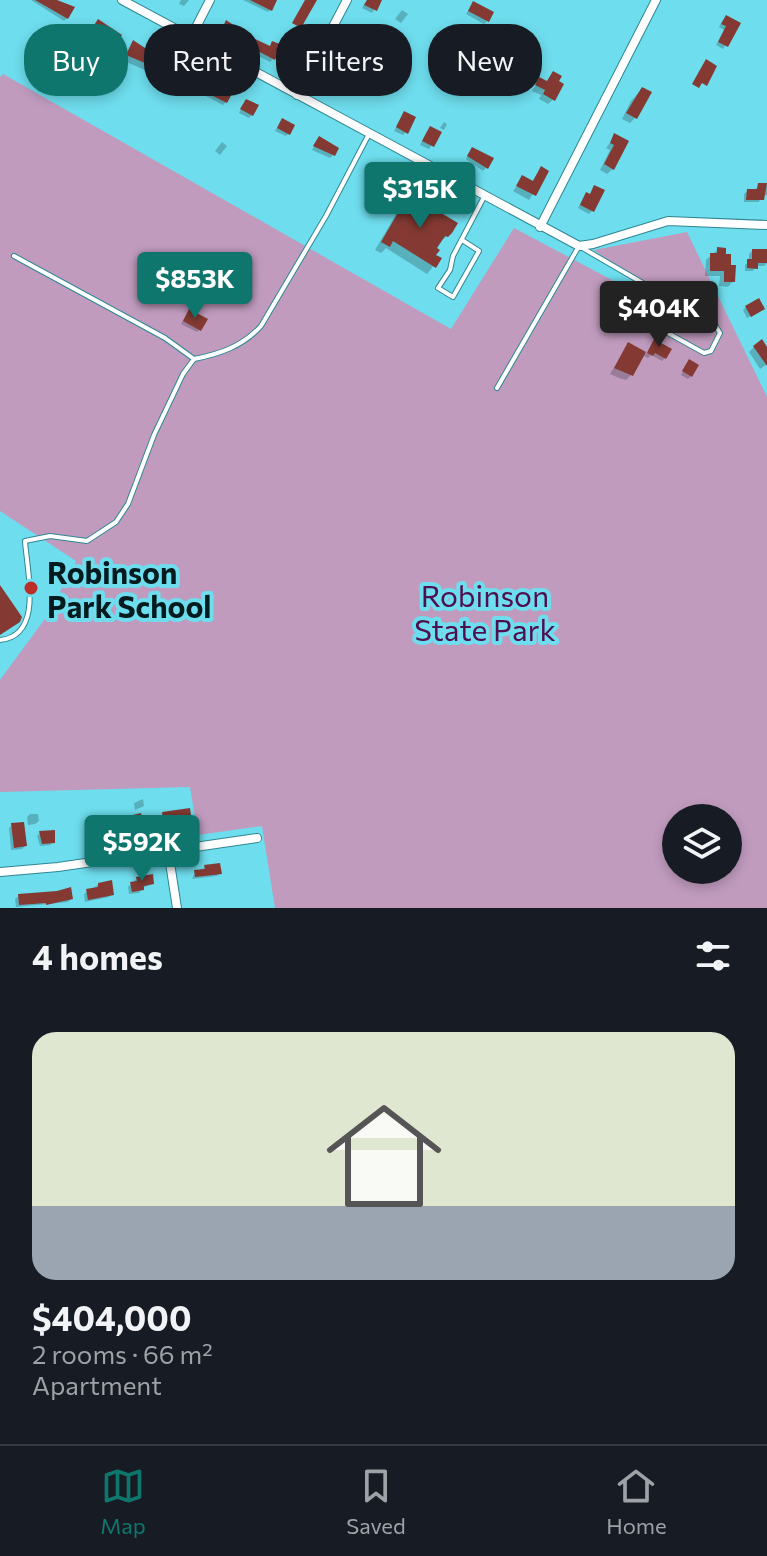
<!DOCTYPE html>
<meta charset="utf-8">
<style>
:root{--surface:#171b24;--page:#242831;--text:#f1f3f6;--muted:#9ea1a6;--line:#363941;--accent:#0f766e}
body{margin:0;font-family:Commissioner,sans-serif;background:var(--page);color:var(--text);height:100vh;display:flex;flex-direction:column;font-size:30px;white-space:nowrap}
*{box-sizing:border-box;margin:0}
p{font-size:26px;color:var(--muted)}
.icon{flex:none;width:44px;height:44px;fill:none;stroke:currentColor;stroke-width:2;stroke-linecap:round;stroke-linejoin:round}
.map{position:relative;height:908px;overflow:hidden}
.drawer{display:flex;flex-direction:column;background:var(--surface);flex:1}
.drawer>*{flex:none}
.hud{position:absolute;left:24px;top:24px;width:720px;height:72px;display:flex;gap:16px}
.buttons{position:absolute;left:662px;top:804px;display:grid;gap:16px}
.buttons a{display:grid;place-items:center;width:80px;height:80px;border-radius:50%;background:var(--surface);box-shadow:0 4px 12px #0003;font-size:40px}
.price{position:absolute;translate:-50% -68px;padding:0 18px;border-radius:8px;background:var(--accent);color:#fff;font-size:26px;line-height:52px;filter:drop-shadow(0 2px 4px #0008)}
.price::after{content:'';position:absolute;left:50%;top:48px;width:24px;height:18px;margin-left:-12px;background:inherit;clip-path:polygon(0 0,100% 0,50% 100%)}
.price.current{background:#222;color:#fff}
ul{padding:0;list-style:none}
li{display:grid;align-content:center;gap:16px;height:424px;padding:0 32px}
li span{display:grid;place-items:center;height:248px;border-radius:24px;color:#555}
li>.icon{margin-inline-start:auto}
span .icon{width:144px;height:144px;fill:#fffc;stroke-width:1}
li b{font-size:34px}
h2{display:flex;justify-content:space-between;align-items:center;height:96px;padding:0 32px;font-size:34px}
.chip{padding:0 28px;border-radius:32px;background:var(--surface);box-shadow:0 4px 12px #0003;font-size:28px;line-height:72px}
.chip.current{background:var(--accent);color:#fff}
.menu{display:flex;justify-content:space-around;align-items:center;height:112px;border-top:2px solid var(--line);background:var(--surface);font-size:22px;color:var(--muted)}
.menu a{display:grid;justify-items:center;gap:4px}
.menu .current{color:var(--accent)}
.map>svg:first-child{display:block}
.green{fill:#c09bbe;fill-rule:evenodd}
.shadow{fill:#0003}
.building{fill:#843a33}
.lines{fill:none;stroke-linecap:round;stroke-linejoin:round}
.lane-casing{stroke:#2f8792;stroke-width:6}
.street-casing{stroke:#2f8792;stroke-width:10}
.lane{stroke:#fff;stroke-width:4}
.street{stroke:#fff;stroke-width:8}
.poi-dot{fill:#bc2e28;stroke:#6edded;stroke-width:3}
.labels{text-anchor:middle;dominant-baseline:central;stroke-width:8;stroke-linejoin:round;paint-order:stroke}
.poi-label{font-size:30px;font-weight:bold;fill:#031a1e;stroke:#6edded;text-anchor:start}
.park-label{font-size:30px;fill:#4f0f4f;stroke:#6edded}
</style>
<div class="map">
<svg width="767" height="908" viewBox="0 0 767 908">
<rect width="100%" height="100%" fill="#6edded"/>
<path class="green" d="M 3,74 L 451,329 L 514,228 L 627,288 L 637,281 L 594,250 L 687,232 L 767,397 L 767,908 L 275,908 L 262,826 L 198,835 L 190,787 L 0,792 L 0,680 L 47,616 L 76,561 L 0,511 L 0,77 ZM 676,818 L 728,818 L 728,870 L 676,870 Z"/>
<g class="shadow">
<polygon points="31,0 52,0 67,18 64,21"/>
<polygon points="181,0 189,0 184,6 179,4"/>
<polygon points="243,0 269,0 271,9 268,12"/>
<polygon points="367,0 380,0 372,13 362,8"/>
<polygon points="473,3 487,21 484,24 466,14"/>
<polygon points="402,10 408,14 401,23 395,19"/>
<polygon points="723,20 738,24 723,49 716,45 724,30 719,27"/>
<polygon points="98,22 119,35 109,49 105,47 101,50 93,45 95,40 87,36"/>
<polygon points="224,25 269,47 273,43 273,59 270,62 231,42 233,39 220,33"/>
<polygon points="133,43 151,65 145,70 122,60"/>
<polygon points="168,67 176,77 185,90 164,75"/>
<polygon points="553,73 554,99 548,104 539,99 541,95 532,91 540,79 546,83"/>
<polygon points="204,84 226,102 223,105 200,93"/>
<polygon points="642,89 635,118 630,123 622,119 631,101"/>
<polygon points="243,104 252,115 249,118 239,113"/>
<polygon points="402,116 406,132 403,135 394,131"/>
<polygon points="282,120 289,133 286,136 275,131"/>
<polygon points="444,122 447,124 444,130 440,128"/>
<polygon points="427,131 439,133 429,149 420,145"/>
<polygon points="615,136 613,169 607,174 600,170 610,150 606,148"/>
<polygon points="222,142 227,146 220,155 215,151"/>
<polygon points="316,142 333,155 330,158 312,150"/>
<polygon points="469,152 486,168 483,171 466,159"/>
<polygon points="541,168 547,171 529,200 513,191 523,178 531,183"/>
<polygon points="767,183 767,195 762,195 759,202 744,202 744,194 747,191 755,191 758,185"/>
<polygon points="589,196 592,211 589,214 578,208 583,198"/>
<polygon points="409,197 451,232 438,244 434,256 439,259 427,274 386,248 381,253 375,250 402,204"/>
<polygon points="718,249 733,281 728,287 719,286 720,276 705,276 706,260"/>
<polygon points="752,251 767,251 767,263 764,266 756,266 753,271 745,271 745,265 749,261 749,254"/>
<polygon points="746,307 759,312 747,318 743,310"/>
<polygon points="186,315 200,329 197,332 181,324"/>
<polygon points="628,345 646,354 651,345 665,358 662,361 651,355 648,358 642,355 631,375 626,380 619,378 610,374"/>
<polygon points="767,346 767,364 760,369 749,352 754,347"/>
<polygon points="686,365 691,376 688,379 681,375"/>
<polygon points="143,799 144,806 135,810 134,803"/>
<polygon points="30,814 38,814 39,821 35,824 28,825 27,817"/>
<polygon points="163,814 190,822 184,828 159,831 158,819"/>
<polygon points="125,819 141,824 131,833 124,834 122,822"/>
<polygon points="12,825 25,846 22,849 11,850 9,828"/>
<polygon points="89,826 105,834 88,840 86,829"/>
<polygon points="40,833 53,842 50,845 40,846 37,836"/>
<polygon points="205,867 220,873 217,876 192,879 195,872"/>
<polygon points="137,878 152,884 142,888 139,893 129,894 128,887"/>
<polygon points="99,884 112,894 109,897 85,902 84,894"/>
<polygon points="19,896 71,899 68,902 16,907 15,899"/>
</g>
<g class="building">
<polygon points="35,0 57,0 75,7 68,19"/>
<polygon points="250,0 277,0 272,11"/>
<polygon points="305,0 317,0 301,28 292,23"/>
<polygon points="367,0 382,0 377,11 364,5"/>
<polygon points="473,1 494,12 489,22 468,11"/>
<polygon points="726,15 741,23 728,47 718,42 726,26 721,24"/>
<polygon points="98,19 122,35 116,45 111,42 108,46 96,39 99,35 91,30"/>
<polygon points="226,20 253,38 270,46 272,41 282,45 275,60 233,38 234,36 222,29"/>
<polygon points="133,40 157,56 152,66 126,55"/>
<polygon points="344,59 353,64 342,81 336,77 336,74"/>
<polygon points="706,59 717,66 707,86 702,83 699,88 692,84"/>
<polygon points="170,61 184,68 179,76 191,82 186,93 173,83 176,77 165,71"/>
<polygon points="553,71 562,76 559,81 564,84 555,101 543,94 545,90 535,85 539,77 547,81"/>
<polygon points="207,78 233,92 227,103 201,90"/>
<polygon points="642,87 652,92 637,119 626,113"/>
<polygon points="246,99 259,105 253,116 240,109"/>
<polygon points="404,111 416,117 408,134 396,127"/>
<polygon points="282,118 295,125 290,135 277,128"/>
<polygon points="430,126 442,132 434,147 422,141"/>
<polygon points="614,133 629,141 614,170 604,164 614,145 610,143"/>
<polygon points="319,136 339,148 335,156 313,146"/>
<polygon points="472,147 494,158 488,169 467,156"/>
<polygon points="541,166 549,171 536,196 516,186 522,175 533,181"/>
<polygon points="758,183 767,183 764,200 746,200 747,189 757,189"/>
<polygon points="594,185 605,190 594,212 580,205 586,192 590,194"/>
<polygon points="409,194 458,223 452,233 448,237 445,236 437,248 440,250 436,255 442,258 436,268 393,241 390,247 381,242"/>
<polygon points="717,247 726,248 726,254 731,254 731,265 736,265 735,282 724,282 724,271 710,271 710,253 717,253"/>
<polygon points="752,249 767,249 767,263 758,263 758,269 747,268 747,259 752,259"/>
<polygon points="759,298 765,309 751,317 745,306"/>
<polygon points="189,309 208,319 201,331 183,321"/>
<polygon points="654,339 672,349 666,359 655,353 653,356 647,353"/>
<polygon points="762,339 767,347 767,366 753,346"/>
<polygon points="628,342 646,352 633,376 614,368"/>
<polygon points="689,359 699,365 692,377 682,371"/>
<polygon points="0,585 22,617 20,622 0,635"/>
<polygon points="190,808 192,823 164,827 162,812"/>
<polygon points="141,813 144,824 135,826 136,830 127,833 124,817"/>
<polygon points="104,818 107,835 91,838 88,824"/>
<polygon points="24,822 27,846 14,848 11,823"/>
<polygon points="55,830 55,843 42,844 39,831"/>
<polygon points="220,863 222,874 195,877 194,870 205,869 204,865"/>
<polygon points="153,874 154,884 144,886 144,890 132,892 130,882 137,881 136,877"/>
<polygon points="112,880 114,895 88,900 86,889 98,887 98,883"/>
<polygon points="71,887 73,899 46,905 46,903 19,905 18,894 57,891"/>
</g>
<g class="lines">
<defs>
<g id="lane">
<polyline points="462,240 479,251 453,297 438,288 450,270 453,256 484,197"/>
<polyline points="14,256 165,338 194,359"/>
<polyline points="497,388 579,246 715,325 720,333 711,351 704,353 630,312 626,302 638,281"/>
<path d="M 0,640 C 44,636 27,571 25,541 L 50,536 L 87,541 L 116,522 L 128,504 L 154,435 L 183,374 L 194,359 C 220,354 243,346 261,326 L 326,216 L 369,134"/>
</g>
<g id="street">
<polyline points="122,0 579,246 593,244 668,221 767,225"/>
<polyline points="191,37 210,0"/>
<polyline points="297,95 347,0"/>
<polyline points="540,227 656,0"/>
<polyline points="168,850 177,908"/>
<polyline points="0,872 58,867 257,838"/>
</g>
</defs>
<use href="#lane" class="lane-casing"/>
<use href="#street" class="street-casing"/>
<use href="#lane" class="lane"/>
<use href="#street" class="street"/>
</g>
<circle class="poi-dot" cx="31" cy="588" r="8"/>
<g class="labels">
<g class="poi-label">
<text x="47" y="571">Robinson<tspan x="47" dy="34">Park School</tspan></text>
</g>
<g class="park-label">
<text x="485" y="594">Robinson<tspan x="485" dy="34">State Park</tspan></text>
</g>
</g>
</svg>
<div class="buttons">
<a><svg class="icon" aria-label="layers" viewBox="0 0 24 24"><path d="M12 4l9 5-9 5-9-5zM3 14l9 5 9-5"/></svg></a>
</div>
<b class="price" style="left:420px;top:230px">$315K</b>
<b class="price" style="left:195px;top:320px">$853K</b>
<b class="price current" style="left:659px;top:349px">$404K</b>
<b class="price" style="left:142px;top:883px">$592K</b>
<div class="hud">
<a class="chip current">Buy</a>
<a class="chip">Rent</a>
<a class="chip">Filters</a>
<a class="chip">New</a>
</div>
</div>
<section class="drawer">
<h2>4 homes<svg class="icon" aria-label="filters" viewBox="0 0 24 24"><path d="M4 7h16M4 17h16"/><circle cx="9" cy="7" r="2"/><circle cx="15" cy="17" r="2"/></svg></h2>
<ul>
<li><span style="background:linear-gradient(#dfe7d0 70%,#9aa5b1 0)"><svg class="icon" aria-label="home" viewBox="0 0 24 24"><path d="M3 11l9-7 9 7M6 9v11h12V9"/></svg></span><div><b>$404,000</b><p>2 rooms · 66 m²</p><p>Apartment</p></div></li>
</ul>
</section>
<nav class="menu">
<a class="current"><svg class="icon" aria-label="map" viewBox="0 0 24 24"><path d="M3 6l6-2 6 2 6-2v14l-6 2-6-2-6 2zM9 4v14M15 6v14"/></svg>Map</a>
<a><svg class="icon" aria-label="saved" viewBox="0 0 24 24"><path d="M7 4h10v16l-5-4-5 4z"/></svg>Saved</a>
<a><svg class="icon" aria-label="home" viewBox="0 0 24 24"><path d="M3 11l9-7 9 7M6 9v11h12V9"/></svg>Home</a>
</nav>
